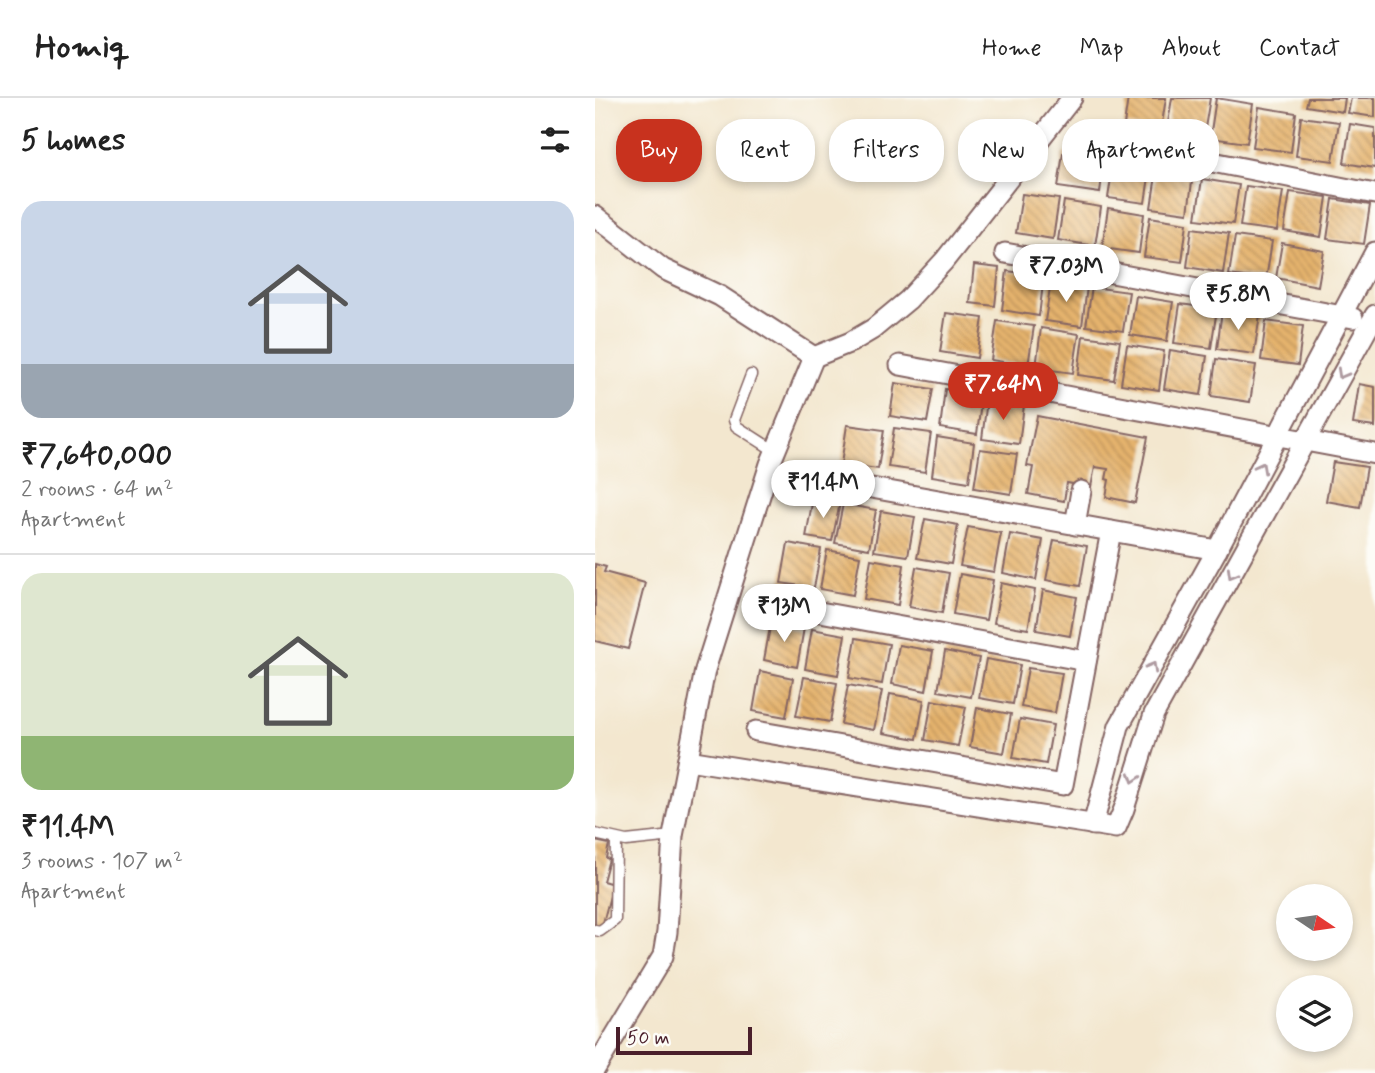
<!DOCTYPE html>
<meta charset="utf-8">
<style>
:root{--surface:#fff;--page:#f2f2f2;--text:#222;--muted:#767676;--line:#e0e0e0;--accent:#c8321e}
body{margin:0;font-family:Mynerve,sans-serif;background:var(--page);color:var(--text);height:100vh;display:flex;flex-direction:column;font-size:26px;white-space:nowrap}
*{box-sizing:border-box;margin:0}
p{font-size:23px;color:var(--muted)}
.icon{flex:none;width:38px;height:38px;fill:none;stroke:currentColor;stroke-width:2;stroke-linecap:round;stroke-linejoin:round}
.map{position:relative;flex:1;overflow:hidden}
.drawer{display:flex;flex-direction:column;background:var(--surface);width:595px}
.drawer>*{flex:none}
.top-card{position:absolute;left:21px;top:21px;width:653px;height:63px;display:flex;gap:14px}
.needle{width:46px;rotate:103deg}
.fabs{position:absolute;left:681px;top:786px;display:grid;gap:14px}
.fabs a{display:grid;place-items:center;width:77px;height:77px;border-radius:50%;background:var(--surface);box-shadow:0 4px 10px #0003;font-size:35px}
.scale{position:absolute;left:21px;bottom:18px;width:136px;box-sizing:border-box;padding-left:7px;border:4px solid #4a1f2b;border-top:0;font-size:19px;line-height:24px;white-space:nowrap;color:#4a1f2b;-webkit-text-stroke:5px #fdfcf7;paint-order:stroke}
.price{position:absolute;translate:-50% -60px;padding:0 16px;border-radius:24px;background:#fff;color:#222;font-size:23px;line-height:46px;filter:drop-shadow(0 2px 4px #0008)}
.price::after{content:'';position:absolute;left:50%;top:42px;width:21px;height:16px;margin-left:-10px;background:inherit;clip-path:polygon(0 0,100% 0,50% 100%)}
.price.current{background:var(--accent);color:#fff}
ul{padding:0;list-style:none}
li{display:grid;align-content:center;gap:14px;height:371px;padding:0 21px}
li+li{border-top:2px solid var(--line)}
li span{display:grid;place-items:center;height:217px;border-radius:21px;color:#555}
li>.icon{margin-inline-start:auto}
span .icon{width:126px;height:126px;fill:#fffc;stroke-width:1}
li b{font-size:30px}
h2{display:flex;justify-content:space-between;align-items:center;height:84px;padding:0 21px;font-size:30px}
.pill{padding:0 24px;border-radius:28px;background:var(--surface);box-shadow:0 4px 10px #0003;font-size:24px;line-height:63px}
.pill.current{background:var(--accent);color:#fff}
header{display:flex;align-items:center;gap:42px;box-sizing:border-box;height:98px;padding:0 35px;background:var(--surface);border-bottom:2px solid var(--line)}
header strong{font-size:33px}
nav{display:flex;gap:38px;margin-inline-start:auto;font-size:24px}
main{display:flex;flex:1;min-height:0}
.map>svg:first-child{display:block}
.building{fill:url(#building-back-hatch)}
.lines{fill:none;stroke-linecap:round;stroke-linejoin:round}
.service-casing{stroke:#856564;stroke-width:13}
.minor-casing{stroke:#856564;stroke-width:23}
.service{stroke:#fff;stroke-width:10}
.minor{stroke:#fff;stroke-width:19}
.oneway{stroke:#ae9aa0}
</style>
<header>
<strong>Homiq</strong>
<nav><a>Home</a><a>Map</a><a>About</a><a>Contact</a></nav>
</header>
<main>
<section class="drawer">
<h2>5 homes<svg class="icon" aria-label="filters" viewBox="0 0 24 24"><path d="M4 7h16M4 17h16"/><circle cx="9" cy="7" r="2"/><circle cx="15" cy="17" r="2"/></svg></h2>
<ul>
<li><span style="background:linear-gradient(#c9d6e8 75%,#9aa5b1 0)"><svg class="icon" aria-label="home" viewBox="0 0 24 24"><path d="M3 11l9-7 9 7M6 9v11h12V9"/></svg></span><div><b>₹7,640,000</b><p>2 rooms · 64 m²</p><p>Apartment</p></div></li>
<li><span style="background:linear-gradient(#dfe7d0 75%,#8fb573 0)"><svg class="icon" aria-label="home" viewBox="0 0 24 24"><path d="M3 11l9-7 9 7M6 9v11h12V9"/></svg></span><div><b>₹11.4M</b><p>3 rooms · 107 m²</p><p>Apartment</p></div></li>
</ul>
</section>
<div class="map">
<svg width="780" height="975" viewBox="0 0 780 975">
<defs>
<pattern id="building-back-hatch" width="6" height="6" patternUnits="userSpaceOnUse" patternTransform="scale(1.75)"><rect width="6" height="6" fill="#e5b36d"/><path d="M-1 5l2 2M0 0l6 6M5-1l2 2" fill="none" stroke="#bc915a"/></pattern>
</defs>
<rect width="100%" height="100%" fill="#fdfcf7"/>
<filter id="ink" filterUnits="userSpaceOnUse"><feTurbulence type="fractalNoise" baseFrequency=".0143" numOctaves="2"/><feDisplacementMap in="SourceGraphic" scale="14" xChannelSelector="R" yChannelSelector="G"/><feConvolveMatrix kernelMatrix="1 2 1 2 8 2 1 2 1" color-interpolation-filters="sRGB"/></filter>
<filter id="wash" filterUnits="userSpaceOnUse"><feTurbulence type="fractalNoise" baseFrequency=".00686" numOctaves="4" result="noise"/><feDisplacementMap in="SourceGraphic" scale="28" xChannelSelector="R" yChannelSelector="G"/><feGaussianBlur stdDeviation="1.57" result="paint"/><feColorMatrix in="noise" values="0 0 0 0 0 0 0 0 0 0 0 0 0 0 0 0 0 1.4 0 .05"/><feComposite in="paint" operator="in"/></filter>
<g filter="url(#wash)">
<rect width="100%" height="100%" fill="#f3e7cf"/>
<g id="blocks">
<g class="building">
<polygon points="533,0 571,0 566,32 529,27"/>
<polygon points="577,0 615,0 609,36 572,31"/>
<polygon points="621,0 658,6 652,45 615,40"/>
<polygon points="713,0 750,0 748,14 711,8"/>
<polygon points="756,0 780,0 780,19 753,15"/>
<polygon points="664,9 701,15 696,54 658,49"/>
<polygon points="706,19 744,24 738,63 701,58"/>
<polygon points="755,26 780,30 780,70 749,65"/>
<polygon points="468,55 509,60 505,95 463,89"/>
<polygon points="519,61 556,66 550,105 513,100"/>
<polygon points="562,71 598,76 593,115 556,110"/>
<polygon points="607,81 644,87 638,126 601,121"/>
<polygon points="651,88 688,93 682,133 645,128"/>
<polygon points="695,94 732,99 726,139 689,133"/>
<polygon points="427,96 464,101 458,141 421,135"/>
<polygon points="738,101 775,107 769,146 732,141"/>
<polygon points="469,103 506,109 500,148 463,142"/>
<polygon points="513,110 549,116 544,155 507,150"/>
<polygon points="555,119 592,125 587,164 549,159"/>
<polygon points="597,130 634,135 628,175 592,169"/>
<polygon points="640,138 677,143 671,182 634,177"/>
<polygon points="687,145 729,153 723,188 681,180"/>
<polygon points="379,167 404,170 400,208 375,205"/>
<polygon points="412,173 449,178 444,218 407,212"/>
<polygon points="456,184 492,189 487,228 450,223"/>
<polygon points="497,189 534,194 528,233 491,228"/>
<polygon points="541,198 578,204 572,243 535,237"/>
<polygon points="585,206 622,211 616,250 579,245"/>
<polygon points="627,212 665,217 659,256 622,251"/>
<polygon points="351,215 388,220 382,260 345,254"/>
<polygon points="402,223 439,228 433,268 396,262"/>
<polygon points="671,223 708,228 703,267 666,262"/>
<polygon points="446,230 484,236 478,275 441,270"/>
<polygon points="488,238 525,243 519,282 483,277"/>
<polygon points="532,247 569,253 564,292 526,286"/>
<polygon points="575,252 612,258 606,297 569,291"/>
<polygon points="621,261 661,267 655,304 616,298"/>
<polygon points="300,285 338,291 332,324 295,318"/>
<polygon points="764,286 780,289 780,329 758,326"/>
<polygon points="350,291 387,296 382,336 345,330"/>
<polygon points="392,302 429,307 424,346 387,341"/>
<polygon points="442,318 553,339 540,405 511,399 514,382 511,381 513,371 500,369 496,389 472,385 469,403 433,396 438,369 432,368"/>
<polygon points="252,327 289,332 283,371 246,366"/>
<polygon points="299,330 336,335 330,374 293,369"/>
<polygon points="342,339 379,345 374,384 337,378"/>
<polygon points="385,351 422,356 416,396 379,390"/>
<polygon points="738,364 772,369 765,409 731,403"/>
<polygon points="218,400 245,405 237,443 211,439"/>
<polygon points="248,406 281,412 274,451 240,445"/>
<polygon points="286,413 320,419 313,458 279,453"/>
<polygon points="330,421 363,427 356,466 322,460"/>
<polygon points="373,429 406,435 399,474 365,468"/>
<polygon points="415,436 448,442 441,482 408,475"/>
<polygon points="459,442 492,448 485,488 451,482"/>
<polygon points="193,445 226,451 219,490 186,485"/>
<polygon points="232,452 265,458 258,497 225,491"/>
<polygon points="276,461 309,467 303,507 269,501"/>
<polygon points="0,466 11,469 9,474 50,485 33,551 0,543"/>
<polygon points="321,469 354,475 347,515 314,509"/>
<polygon points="365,476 398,482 391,522 358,516"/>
<polygon points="406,485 440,492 433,531 399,525"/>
<polygon points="448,492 482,499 475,538 441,532"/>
<polygon points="176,524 209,530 202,569 169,562"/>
<polygon points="217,531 250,537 243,577 210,571"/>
<polygon points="261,540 294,546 287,586 254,580"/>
<polygon points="304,547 338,553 331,593 297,586"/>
<polygon points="350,553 384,560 376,599 343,593"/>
<polygon points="391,561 425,567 418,606 384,600"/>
<polygon points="433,570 467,575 460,615 426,609"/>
<polygon points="165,573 198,580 191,619 158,613"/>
<polygon points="209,579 242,585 235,624 201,618"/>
<polygon points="253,587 287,593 279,632 246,626"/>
<polygon points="295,596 329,602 322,641 288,635"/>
<polygon points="337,602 371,609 363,648 330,642"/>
<polygon points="382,610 416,616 409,655 375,649"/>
<polygon points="425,621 458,627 451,666 418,660"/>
<polygon points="0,743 14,746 11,760 14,761 8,783 18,786 7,829 0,827"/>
</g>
</g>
</g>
<g filter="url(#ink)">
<use href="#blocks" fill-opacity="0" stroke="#856564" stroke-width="2"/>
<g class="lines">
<defs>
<g id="service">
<polyline points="156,277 139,322 141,328 180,353"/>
<polyline points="0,736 31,743 78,738"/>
<polyline points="0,832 5,833 20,822 21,742"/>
</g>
<g id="minor">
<polyline points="485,38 780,96"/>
<polyline points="0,118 68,171 125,198 219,259 175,366 110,572 78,738 72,834 68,858 0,971"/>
<polyline points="410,155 758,220"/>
<polyline points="219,259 256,244 278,231 313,202 349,163 477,0"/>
<polyline points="305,267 780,356"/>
<polyline points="232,382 622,452"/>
<polyline points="480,427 486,393"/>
<polyline points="187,507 491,563"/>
<polyline points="161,633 468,687 516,433"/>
<polyline points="93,662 521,730 529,711 559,616 780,217"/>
<polyline points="498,727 524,628 622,452 780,154"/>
</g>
</defs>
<use href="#service" class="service-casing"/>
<use href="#minor" class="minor-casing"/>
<use href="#service" class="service"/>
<use href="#minor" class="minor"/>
</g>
<defs><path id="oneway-chevron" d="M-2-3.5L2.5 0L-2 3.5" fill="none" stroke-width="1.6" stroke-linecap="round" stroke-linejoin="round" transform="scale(1.75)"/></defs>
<g class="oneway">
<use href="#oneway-chevron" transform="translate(747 276) rotate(119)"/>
<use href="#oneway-chevron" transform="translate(666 369) rotate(-62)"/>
<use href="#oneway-chevron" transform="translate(637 476) rotate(119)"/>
<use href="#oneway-chevron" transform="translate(557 569) rotate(-61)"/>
<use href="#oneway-chevron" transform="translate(539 680) rotate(108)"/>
</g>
</g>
</svg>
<div class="fabs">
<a><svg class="needle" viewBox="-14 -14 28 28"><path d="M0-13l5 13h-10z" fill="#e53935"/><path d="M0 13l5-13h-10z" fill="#767676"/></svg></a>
<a><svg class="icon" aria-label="layers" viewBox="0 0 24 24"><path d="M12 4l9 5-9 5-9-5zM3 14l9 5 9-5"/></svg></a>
</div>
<div class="scale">50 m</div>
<b class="price" style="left:471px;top:206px">₹7.03M</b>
<b class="price" style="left:643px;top:234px">₹5.8M</b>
<b class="price current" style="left:408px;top:324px">₹7.64M</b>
<b class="price" style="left:228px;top:422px">₹11.4M</b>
<b class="price" style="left:189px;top:546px">₹13M</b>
<div class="top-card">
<a class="pill current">Buy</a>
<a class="pill">Rent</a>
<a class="pill">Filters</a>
<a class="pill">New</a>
<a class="pill">Apartment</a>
</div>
</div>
</main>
